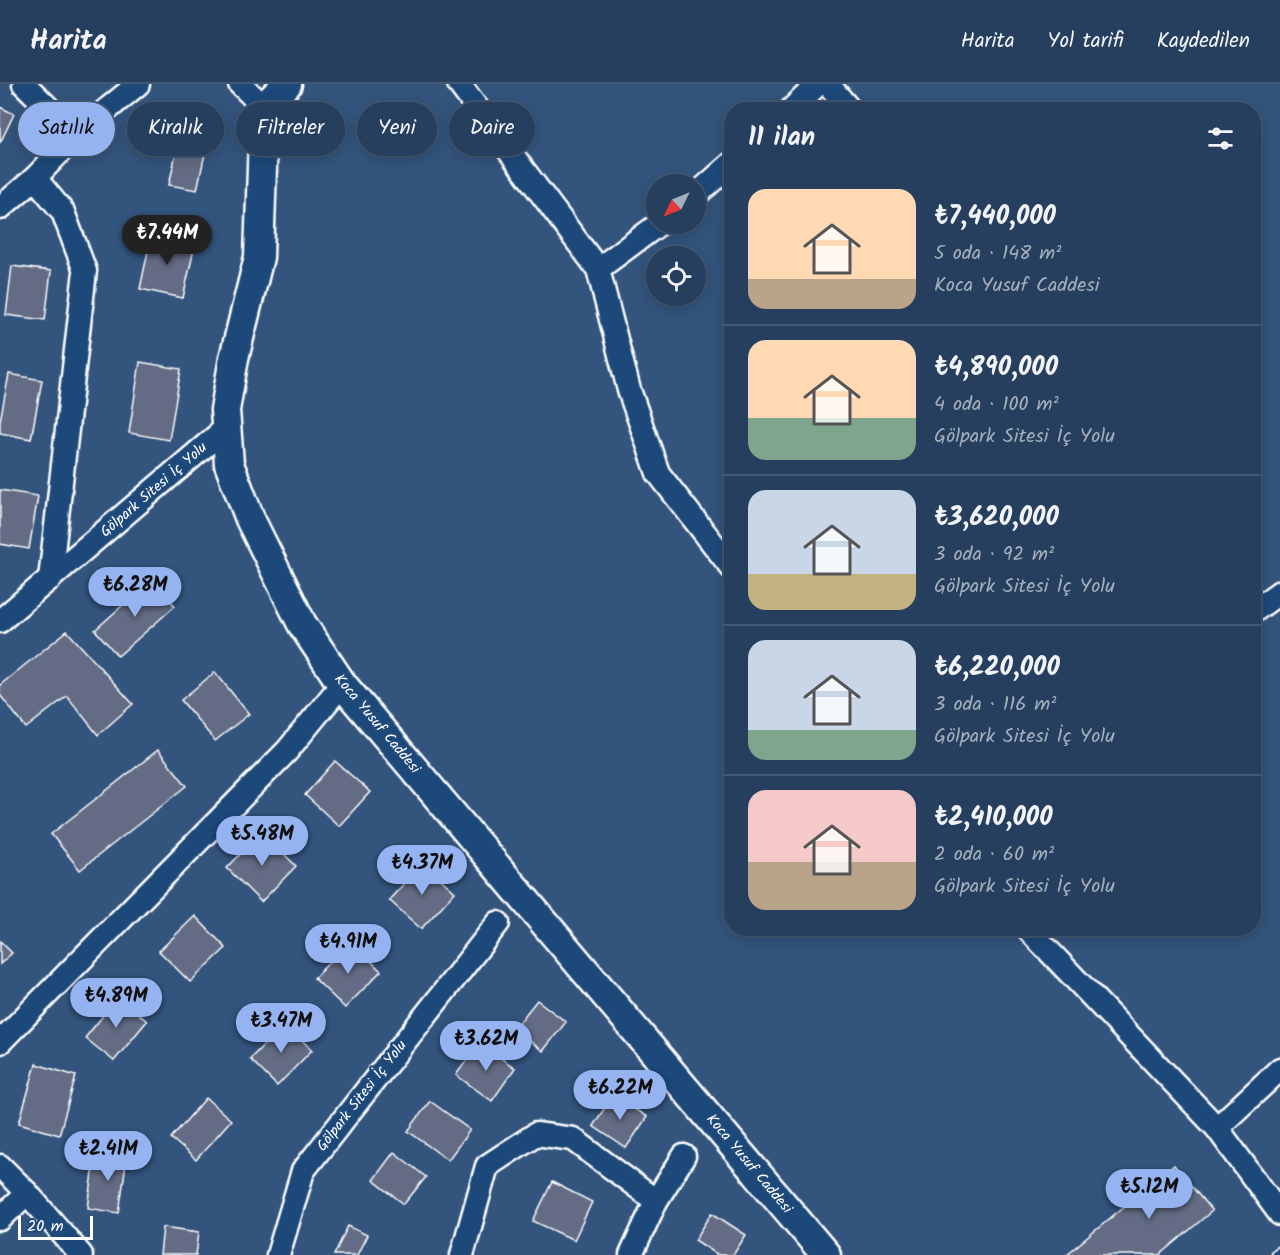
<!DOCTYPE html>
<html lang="tr">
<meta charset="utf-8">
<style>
:root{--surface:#263f5e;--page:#324a67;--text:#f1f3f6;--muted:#a4afbc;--line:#425873;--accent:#95b2f1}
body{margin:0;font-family:Kalam,sans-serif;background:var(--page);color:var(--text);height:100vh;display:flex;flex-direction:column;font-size:22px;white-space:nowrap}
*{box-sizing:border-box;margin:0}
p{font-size:20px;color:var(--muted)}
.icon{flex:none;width:33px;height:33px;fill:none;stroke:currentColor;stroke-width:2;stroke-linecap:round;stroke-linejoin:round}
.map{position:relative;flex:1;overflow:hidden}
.drawer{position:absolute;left:724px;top:18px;width:537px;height:834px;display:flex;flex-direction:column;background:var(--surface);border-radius:24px;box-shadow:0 3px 15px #0003,0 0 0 2px var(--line)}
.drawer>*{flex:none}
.hud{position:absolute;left:18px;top:18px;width:570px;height:54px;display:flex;gap:12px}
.needle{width:39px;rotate:227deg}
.fabs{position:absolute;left:646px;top:90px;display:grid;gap:12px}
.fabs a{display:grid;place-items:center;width:60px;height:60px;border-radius:50%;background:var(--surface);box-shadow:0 3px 15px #0003,0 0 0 2px var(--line);font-size:30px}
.scale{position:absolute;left:18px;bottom:15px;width:75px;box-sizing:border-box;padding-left:6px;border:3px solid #fff;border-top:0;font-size:16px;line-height:21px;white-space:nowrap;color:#fff;-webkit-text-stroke:4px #1f4a7a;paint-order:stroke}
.price{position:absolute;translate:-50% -51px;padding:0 14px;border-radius:21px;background:var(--accent);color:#111;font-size:20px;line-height:39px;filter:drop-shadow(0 2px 3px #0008)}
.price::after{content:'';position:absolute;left:50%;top:36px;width:18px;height:14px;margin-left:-9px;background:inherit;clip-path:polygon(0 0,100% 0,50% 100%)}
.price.selected{background:#222;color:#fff}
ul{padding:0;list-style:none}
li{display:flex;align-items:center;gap:18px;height:150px;padding:0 24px}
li+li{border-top:2px solid var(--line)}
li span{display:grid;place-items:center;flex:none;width:168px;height:120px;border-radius:18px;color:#555}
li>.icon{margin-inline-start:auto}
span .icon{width:72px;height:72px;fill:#fffc;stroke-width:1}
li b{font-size:26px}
h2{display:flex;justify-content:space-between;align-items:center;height:72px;padding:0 24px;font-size:26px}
.pill{padding:0 21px;border-radius:27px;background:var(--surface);box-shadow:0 3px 15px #0003,0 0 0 2px var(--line);font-size:21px;line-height:54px}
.pill.selected{background:var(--accent);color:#111}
header{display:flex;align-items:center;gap:36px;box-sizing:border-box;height:84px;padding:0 30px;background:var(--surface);border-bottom:2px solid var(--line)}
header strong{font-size:28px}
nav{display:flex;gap:33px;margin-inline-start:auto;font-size:21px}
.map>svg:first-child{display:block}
.building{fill:#636c84;stroke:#fff;stroke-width:1.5}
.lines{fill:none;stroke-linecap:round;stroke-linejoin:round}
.service-casing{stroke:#fff;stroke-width:16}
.minor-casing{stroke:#fff;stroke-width:27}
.tertiary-casing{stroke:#fff;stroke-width:33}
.service{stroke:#1f4a7a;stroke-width:12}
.minor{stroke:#1f4a7a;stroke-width:22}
.tertiary{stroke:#1f4a7a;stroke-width:28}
.labels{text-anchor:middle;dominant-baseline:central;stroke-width:5;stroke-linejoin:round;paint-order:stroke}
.street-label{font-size:15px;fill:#fff;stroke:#1f4a7a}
</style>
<header>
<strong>Harita</strong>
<nav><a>Harita</a><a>Yol tarifi</a><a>Kaydedilen</a></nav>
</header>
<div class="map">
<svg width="1280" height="1171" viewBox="0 0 1280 1171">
<rect width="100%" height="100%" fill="#33547d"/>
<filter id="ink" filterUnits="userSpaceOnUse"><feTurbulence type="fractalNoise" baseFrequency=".0167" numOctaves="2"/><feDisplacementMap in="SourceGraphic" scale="12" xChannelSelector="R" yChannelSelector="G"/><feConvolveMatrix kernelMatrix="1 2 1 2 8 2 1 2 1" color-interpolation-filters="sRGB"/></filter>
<g filter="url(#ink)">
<g class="building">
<polygon points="0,23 14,30 0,59"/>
<polygon points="180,50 208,56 197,106 169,101"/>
<polygon points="152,148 178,153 176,161 194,165 183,214 140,205"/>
<polygon points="12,182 51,187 45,236 6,231"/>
<polygon points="140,278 181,285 169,356 129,349"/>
<polygon points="9,290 42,296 31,355 0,349 0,337"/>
<polygon points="0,406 38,412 29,465 0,460"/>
<polygon points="152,495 175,522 118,572 95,546"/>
<polygon points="67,547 133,620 98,651 67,612 26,644 0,611 0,601"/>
<polygon points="215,588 249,630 215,657 181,616"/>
<polygon points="158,666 187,702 80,786 51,750"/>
<polygon points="335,677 370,708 339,742 305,711"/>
<polygon points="262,748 296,782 261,818 227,784"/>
<polygon points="423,779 455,808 421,845 389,816"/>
<polygon points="195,832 226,864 190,898 159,867"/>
<polygon points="0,857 12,869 0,880"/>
<polygon points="350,857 381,887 345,924 314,894"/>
<polygon points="118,913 147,937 114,977 85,954"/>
<polygon points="537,916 566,938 543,967 514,945"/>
<polygon points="285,939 312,966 277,1002 250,975"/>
<polygon points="479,959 515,984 492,1017 456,991"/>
<polygon points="36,980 76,992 59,1051 19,1039"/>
<polygon points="613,1011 647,1033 626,1064 593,1042"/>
<polygon points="206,1014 231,1036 196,1076 171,1054"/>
<polygon points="430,1017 470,1046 448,1076 408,1047"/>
<polygon points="96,1068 127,1072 119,1129 88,1124"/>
<polygon points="394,1068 426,1093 404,1120 373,1096"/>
<polygon points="1174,1081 1212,1127 1160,1171 1066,1171"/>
<polygon points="552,1098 592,1118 574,1156 533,1137"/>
<polygon points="712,1129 746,1151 733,1171 718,1171 695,1156"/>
<polygon points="348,1142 367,1151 357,1171 334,1171"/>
<polygon points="163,1143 199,1148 196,1171 160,1171"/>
</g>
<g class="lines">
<defs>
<polyline id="service" points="1277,1171 1280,1169"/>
<g id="minor">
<polyline points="24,0 76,51"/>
<polyline points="240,0 264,23"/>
<polyline points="459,0 598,185 629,306 658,389 732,484"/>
<polyline points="828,0 850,26"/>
<polyline points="791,26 818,0"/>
<polyline points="35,94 63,128 85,187 50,495"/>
<polyline points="696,111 732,79"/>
<polyline points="0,124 35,94 76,51 138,0"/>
<polyline points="598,185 659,140"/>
<polyline points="1254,527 1280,508"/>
<polyline points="0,537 226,344"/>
<polyline points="1027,844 1217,1044 1280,1130"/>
<polyline points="0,958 287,667 342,600"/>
<polyline points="1217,1044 1280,985"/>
<polyline points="0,1082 27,1109 81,1171"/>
<polyline points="656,1117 684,1072"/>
<polyline points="0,1135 27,1109"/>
<polyline points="278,1171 303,1087 498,839"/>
<polyline points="462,1171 487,1082 536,1050 573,1055 656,1117 631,1171"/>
</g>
<polyline id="tertiary" points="287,0 264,23 259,173 234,274 225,326 229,380 250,435 302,540 342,600 826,1171"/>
</defs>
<use href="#service" class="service-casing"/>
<use href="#minor" class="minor-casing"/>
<use href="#tertiary" class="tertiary-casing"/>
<use href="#service" class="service"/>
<use href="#minor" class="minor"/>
<use href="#tertiary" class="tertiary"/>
</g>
</g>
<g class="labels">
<g class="street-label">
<text transform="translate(154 406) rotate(-41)">Gölpark Sitesi İç Yolu</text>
<text transform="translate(377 640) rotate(50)">Koca Yusuf Caddesi</text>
<text transform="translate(362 1012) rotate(-52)">Gölpark Sitesi İç Yolu</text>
<text transform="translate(749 1080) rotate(50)">Koca Yusuf Caddesi</text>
</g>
</g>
</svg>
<div class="fabs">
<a><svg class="needle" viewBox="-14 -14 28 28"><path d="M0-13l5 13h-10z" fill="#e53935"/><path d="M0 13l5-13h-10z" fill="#a4afbc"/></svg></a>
<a><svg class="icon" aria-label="locate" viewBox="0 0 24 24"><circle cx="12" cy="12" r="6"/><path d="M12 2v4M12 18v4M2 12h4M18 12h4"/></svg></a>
</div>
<div class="scale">20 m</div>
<b class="price selected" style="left:167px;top:182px">₺7.44M</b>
<b class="price" style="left:135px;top:534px">₺6.28M</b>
<b class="price" style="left:262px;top:783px">₺5.48M</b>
<b class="price" style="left:422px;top:812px">₺4.37M</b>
<b class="price" style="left:348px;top:891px">₺4.91M</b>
<b class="price" style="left:116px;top:945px">₺4.89M</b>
<b class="price" style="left:281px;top:970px">₺3.47M</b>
<b class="price" style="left:486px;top:988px">₺3.62M</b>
<b class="price" style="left:620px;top:1037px">₺6.22M</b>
<b class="price" style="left:108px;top:1098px">₺2.41M</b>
<b class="price" style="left:1149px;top:1136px">₺5.12M</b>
<div class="hud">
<a class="pill selected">Satılık</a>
<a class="pill">Kiralık</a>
<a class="pill">Filtreler</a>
<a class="pill">Yeni</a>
<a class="pill">Daire</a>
</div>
<section class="drawer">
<h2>11 ilan<svg class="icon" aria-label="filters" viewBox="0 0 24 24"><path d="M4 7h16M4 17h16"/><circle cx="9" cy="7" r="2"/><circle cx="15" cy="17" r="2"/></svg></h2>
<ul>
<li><span style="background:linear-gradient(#ffd9b3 75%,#b9a48a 0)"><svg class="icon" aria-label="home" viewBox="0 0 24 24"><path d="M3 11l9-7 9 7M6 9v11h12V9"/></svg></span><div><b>₺7,440,000</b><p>5 oda · 148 m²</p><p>Koca Yusuf Caddesi</p></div></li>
<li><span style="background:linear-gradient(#ffd9b3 65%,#7fa58c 0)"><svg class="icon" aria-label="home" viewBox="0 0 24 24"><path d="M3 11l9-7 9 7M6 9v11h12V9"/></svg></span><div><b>₺4,890,000</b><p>4 oda · 100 m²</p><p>Gölpark Sitesi İç Yolu</p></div></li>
<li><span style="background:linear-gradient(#c9d6e8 70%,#c2b280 0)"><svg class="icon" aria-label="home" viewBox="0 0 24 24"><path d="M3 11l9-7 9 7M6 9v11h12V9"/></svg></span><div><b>₺3,620,000</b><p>3 oda · 92 m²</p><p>Gölpark Sitesi İç Yolu</p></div></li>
<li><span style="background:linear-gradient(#c9d6e8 75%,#7fa58c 0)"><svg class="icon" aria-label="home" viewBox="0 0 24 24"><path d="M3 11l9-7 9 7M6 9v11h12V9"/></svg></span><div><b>₺6,220,000</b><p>3 oda · 116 m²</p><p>Gölpark Sitesi İç Yolu</p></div></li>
<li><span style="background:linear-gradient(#f6c9c9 60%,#b9a48a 0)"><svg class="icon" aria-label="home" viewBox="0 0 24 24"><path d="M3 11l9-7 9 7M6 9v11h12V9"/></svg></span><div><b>₺2,410,000</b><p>2 oda · 60 m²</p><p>Gölpark Sitesi İç Yolu</p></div></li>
</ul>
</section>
</div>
